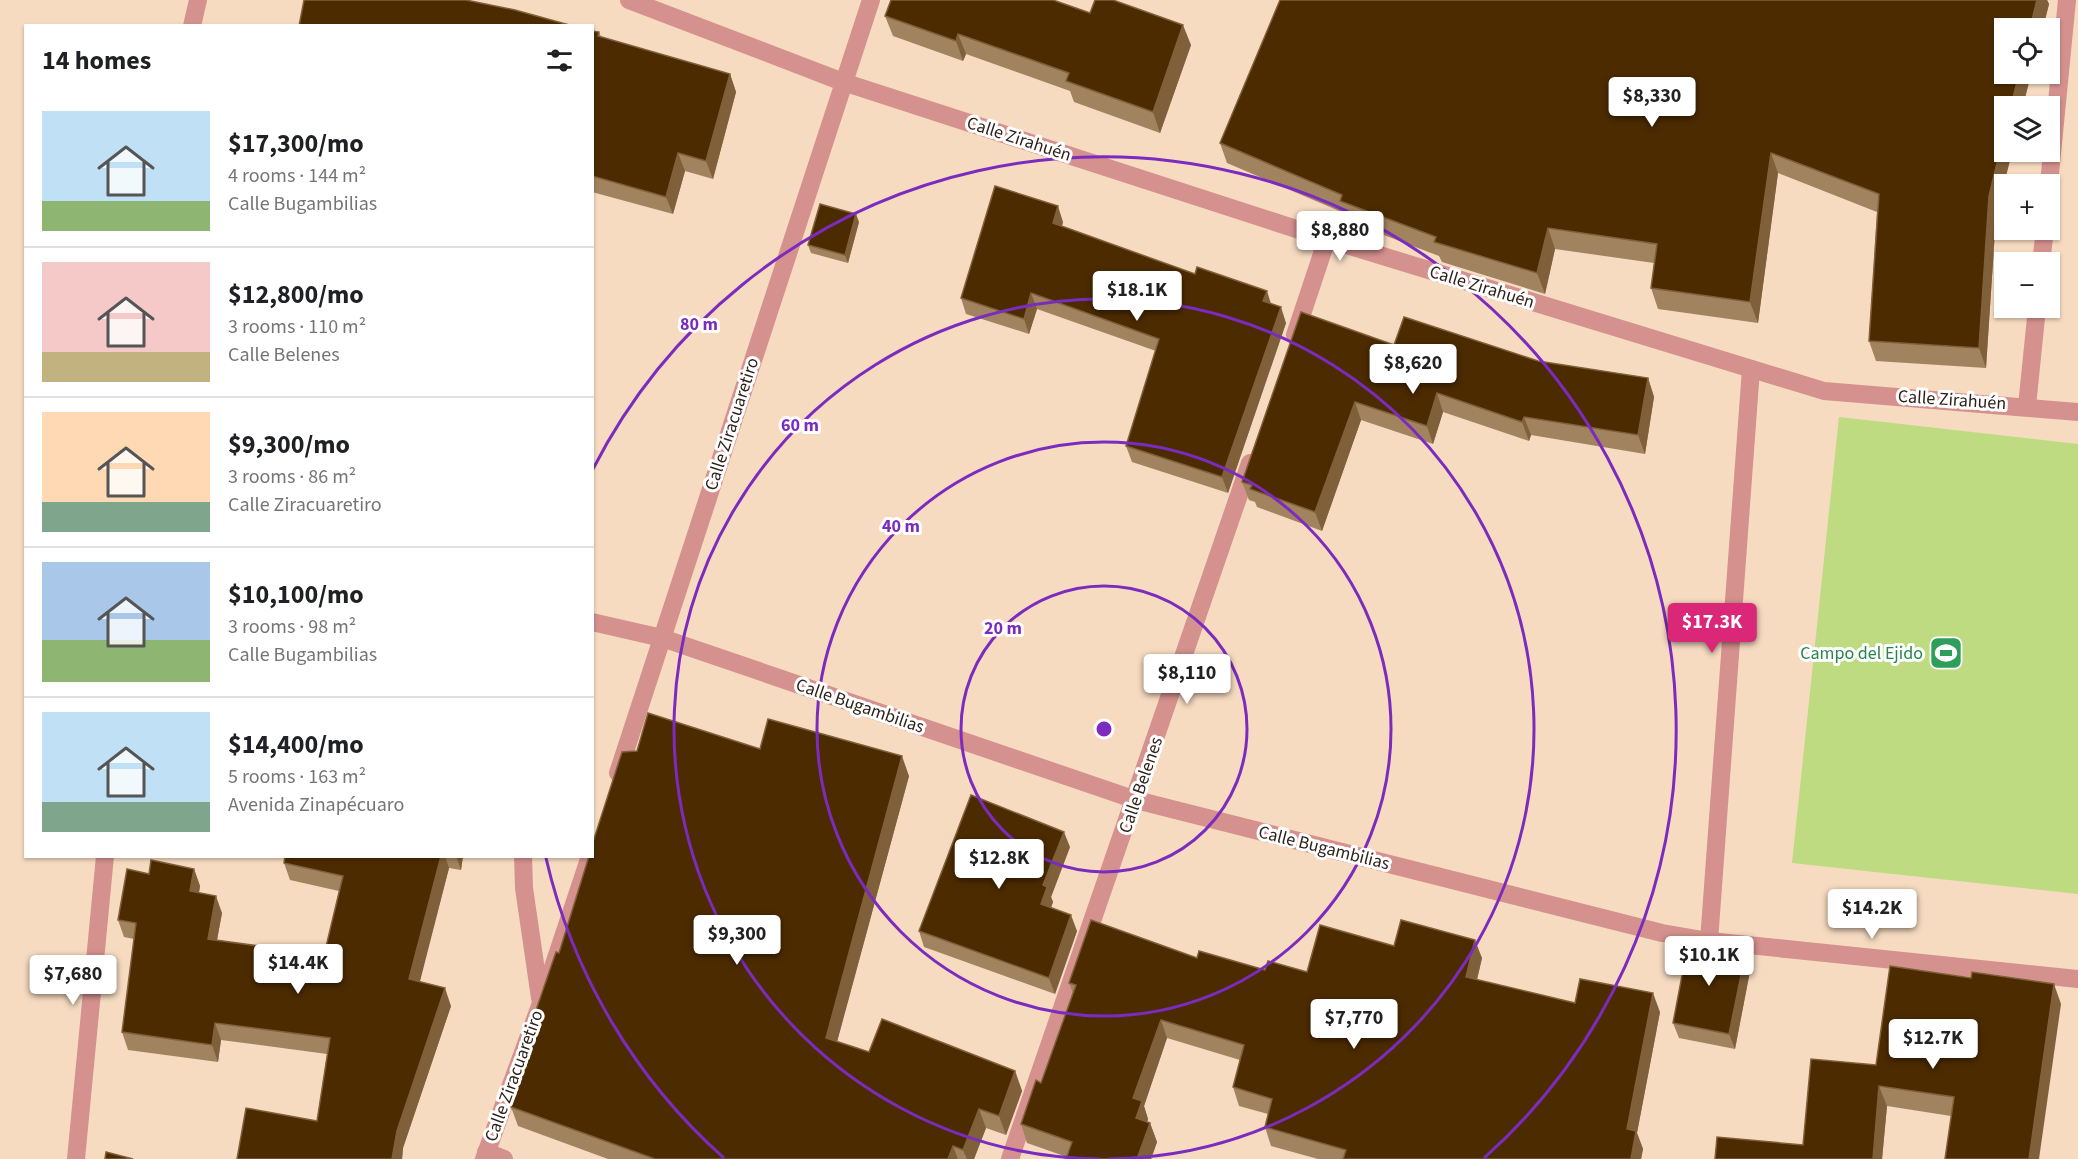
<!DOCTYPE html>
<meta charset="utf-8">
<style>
:root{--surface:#fff;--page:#f6f6f6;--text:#202124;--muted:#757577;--line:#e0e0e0;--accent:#db2777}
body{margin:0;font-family:"Source Sans 3",sans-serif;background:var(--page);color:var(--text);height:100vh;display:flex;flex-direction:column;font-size:22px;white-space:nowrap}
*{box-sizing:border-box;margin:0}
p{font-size:20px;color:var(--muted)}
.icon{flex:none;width:33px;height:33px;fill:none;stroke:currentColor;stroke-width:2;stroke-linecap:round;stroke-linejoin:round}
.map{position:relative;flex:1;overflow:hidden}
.side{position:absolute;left:24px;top:24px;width:570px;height:834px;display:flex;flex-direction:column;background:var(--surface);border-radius:0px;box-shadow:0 2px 4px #0004}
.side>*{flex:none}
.buttons{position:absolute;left:1994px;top:18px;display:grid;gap:12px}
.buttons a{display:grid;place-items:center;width:66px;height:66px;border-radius:0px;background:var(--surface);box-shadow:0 2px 4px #0004;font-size:30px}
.price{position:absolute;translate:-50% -51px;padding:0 14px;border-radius:6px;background:#fff;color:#222;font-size:20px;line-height:39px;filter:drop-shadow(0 2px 3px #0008)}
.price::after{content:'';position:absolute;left:50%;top:36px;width:18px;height:14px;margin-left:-9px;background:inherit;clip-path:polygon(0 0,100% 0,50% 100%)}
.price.selected{background:var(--accent);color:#fff}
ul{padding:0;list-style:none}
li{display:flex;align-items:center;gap:18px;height:150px;padding:0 18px}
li+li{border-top:2px solid var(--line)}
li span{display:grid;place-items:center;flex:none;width:168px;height:120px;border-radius:0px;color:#555}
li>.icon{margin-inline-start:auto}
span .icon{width:72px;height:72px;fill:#fffc;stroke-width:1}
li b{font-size:26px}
h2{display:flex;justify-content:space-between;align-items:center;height:72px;padding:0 18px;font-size:26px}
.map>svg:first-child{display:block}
.grass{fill:#bedb82}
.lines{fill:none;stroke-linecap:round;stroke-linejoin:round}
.minor{stroke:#d5918e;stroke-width:18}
.wall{fill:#a28360}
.shaded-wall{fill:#80603a}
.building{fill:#4d2b00;stroke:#80603a;stroke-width:1.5}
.ring{fill:none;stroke:#7b2cbf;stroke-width:3}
.labels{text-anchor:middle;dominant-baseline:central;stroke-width:6;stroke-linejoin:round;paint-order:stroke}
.street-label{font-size:18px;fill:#2d231a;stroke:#fff}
.leisure-label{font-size:18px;fill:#27864d;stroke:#fff;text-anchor:end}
.centre{fill:#7b2cbf;stroke:#fff;stroke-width:3}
.ring-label{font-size:18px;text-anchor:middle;font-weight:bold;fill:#7b2cbf;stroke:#fff;stroke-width:6;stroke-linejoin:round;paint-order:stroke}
</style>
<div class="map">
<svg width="2078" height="1159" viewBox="0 0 2078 1159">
<rect width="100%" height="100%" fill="#f6dbc1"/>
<polygon class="grass" points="1839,417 2078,444 2078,894 1792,863"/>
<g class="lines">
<g class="minor">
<polyline points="629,0 843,82 1327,239 1824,391 2078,412"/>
<polyline points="192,26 198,0"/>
<polyline points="2049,184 2067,0"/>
<polyline points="2041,262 2045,230"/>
<polyline points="1295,335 1327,239"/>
<polyline points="2027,406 2037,308"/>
<polyline points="592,622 662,638 1136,800 1662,933 1709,941 2078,979"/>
<polyline points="618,773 871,0"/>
<polyline points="523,856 524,888 540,998"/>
<polyline points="1709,941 1751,369"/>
<polyline points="486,1152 504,1159"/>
<polyline points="76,1159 105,856"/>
<polyline points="484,1159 541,1003 590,856"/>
<polyline points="1010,1159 1250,463"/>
</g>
</g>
<g class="wall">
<polygon points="1280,0 2047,0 2049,4 2043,28 2004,28 2004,74 2031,74 2023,106 2004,106 2004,152 2012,152 1996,216 1986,368 1876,361 1869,341 1877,212 1778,173 1758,323 1658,309 1651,288 1654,263 1555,249 1545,294 1442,262 1439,256 1347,221 1344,213 1227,163 1220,143"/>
<polygon points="1090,13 1191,45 1160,133 1074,102 1070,91 966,54 963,61 893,36 885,16"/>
<polygon points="592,31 599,32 601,37 730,74 736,92 713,179 685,171 673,214 592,192"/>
<polygon points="859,222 848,263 811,253 808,245"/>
<polygon points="1063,222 1062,226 1271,304 1286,323 1228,493 1132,462 1126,446 1156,351 1037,309 1029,334 966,314 961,298"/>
<polygon points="1394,345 1538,361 1648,378 1654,397 1645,454 1531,435 1529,441 1443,412 1433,444 1361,420 1322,531 1257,507 1255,502 1249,500 1242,482"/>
<polygon points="760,749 909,776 837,1041 869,1052 1015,1071 1022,1091 1006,1135 986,1128 974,1159 608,1159 518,1126 511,1107 538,1027 534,1016 559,953"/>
<polygon points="1070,847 1051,897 1053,902 1051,908 1077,931 1055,994 924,947 919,931"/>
<polygon points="285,856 463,856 461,870 449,868 419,982 451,1006 403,1148 402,1159 237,1159 317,1121 327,1054 221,1040 218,1062 128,1050 122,1032 134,939 124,937 118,920 149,874 194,869 200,886 199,893 222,913 217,940 324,955 339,891 290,880 284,863"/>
<polygon points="1394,946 1482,958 1477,980 1575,1003 1660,1012 1637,1133 1643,1149 1641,1159 1318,1159 1271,1146 1265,1127 1268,1114 1239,1106 1233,1087 1240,1060 1167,1038 1144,1106 1148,1119 1147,1122 1150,1123 1157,1142 1151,1159 1066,1159 1067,1157 1027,1143 1021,1124 1041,1083 1073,993 1069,983 1197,958 1265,970 1307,972"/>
<polygon points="1751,966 1735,1049 1679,1038 1673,1023"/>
<polygon points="2061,1004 1951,1116 1887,1106 1882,1159 1715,1159 1803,1145 1876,1065"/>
</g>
<g class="shaded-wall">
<polygon points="2037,0 2047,0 2049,4 2043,28 2030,28"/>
<polygon points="1183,25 1191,45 1160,133 1153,112"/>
<polygon points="958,34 966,54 963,61 956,41"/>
<polygon points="730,74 736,92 713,179 706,161"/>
<polygon points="2019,74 2031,74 2023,106 2011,106"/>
<polygon points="2004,134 2004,152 2012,152 1996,216 1986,368 1979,348 1989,196"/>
<polygon points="678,153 685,171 673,214 666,197"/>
<polygon points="1771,153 1778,173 1758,323 1750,302"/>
<polygon points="1058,206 1063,222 1058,239 1053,223"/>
<polygon points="856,214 859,222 848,263 845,255"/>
<polygon points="1548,228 1555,249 1545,294 1537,273"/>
<polygon points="1267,291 1272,307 1263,301"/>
<polygon points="1031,293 1037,309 1029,334 1024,319"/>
<polygon points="1281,307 1286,323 1228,493 1222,477"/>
<polygon points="1648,378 1654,397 1645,454 1638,435"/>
<polygon points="1437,393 1443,412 1433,444 1427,426"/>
<polygon points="1355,402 1361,420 1322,531 1315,512"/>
<polygon points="1524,417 1531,435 1529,441 1522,422"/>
<polygon points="902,756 909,776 833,1057 826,1038"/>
<polygon points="1064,832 1070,847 1051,897 1053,902 1046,920 1041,904 1043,885"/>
<polygon points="441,856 445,856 449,868 416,997 409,979"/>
<polygon points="456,856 463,856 461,870"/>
<polygon points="194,869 200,886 196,909 190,891"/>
<polygon points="216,896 222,913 214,956 208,939"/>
<polygon points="1071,915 1077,931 1055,994 1049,978"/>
<polygon points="1475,940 1482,958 1473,996 1466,977"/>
<polygon points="1746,951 1751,966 1735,1049 1729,1034"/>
<polygon points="2054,984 2061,1004 2039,1159 2029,1159"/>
<polygon points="445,988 451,1006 403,1148 402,1159 392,1159 397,1131"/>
<polygon points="1653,993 1660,1012 1637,1133 1643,1149 1641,1159 1631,1159 1627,1129"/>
<polygon points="1161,1020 1167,1038 1144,1106 1148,1119 1142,1137 1136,1118 1133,1098"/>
<polygon points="215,1023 221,1040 218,1062 212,1045"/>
<polygon points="1015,1071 1022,1091 1006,1135 999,1116"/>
<polygon points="1879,1086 1887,1106 1882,1159 1873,1159"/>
<polygon points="979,1109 986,1128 974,1159 967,1159 963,1150"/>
<polygon points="1150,1123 1157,1142 1151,1159 1137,1159"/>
<polygon points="953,1146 958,1159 948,1159"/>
</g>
<g class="building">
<polygon points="304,0 466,0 515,10 573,26 299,26"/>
<polygon points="891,0 1053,0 1090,13 1095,0 1113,0 1183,25 1153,112 1066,81 1069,73 958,34 956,41 885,16"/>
<polygon points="1280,0 2037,0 2030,28 2004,28 2004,74 2019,74 2011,106 2004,106 2004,134 1989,196 1979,348 1869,341 1879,194 1771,153 1750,302 1651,288 1657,244 1548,228 1537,273 1434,242 1436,237 1340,201 1342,195 1220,143"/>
<polygon points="592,31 599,32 598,36 730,74 706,161 678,153 666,197 592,176"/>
<polygon points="995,186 1058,206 1053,223 1195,274 1197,267 1267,291 1263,301 1281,307 1222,477 1126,446 1159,339 1031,293 1024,319 961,298"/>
<polygon points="820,204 856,214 845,255 808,245"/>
<polygon points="1301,312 1394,345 1404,317 1538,361 1648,378 1638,435 1524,417 1522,422 1437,393 1427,426 1355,402 1315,512 1250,489 1252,485 1242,482"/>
<polygon points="648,713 760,749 768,719 902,756 826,1038 869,1052 882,1019 1015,1071 999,1116 979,1109 963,1150 953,1146 948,1159 655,1159 511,1107 541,1018 534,1016 556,952 559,953 589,856 592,856 592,845 622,752 637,751"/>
<polygon points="971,795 1064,832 1043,885 1047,887 1041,904 1071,915 1049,978 919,931"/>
<polygon points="285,856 441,856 409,979 445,988 397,1131 392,1159 237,1159 246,1108 317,1121 330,1038 215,1023 212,1045 122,1032 136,923 118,920 127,869 149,874 151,860 194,869 190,891 216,896 208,939 324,955 343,876 284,863"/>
<polygon points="1091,920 1197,958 1199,951 1265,970 1268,961 1307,972 1320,925 1394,946 1401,920 1475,940 1466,977 1575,1003 1580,979 1653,993 1627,1129 1636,1131 1631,1159 1343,1159 1346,1150 1265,1127 1272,1099 1233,1087 1244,1045 1161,1020 1133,1098 1142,1101 1136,1118 1150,1123 1137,1159 1066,1159 1072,1142 1021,1124 1036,1080 1041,1083 1076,985 1069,983"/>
<polygon points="1689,939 1746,951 1729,1034 1673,1023"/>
<polygon points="1890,966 1971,978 1972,972 2054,984 2029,1159 1945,1159 1954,1097 1879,1086 1873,1159 1715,1159 1717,1137 1803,1145 1811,1059 1876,1065"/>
<polygon points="106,1152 133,1159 105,1159"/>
</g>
<g class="ring">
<circle cx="1104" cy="729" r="143"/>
<circle cx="1104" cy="729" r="287"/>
<path d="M1100 1159A430 430 0 1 1 1108 1159"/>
<path d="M724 1158A573 573 0 0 1 546 858M593 469A573 573 0 1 1 1484 1158"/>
</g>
<defs>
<symbol id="stadium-square" viewBox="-11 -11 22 22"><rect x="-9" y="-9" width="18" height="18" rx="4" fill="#2e9e5b" stroke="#fff"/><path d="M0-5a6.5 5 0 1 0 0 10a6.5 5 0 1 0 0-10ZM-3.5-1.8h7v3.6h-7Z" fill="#fff"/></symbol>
</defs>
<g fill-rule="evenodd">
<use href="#stadium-square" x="1927" y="634" width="38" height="38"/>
</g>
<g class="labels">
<g class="street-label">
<text transform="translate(1019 139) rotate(18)">Calle Zirahuén</text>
<text transform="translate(1482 287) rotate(17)">Calle Zirahuén</text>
<text transform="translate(1952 400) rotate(4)">Calle Zirahuén</text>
<text transform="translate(732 424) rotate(-72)">Calle Ziracuaretiro</text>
<text transform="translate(860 706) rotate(19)">Calle Bugambilias</text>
<text transform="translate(1141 785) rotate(-71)">Calle Belenes</text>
<text transform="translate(1324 848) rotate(14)">Calle Bugambilias</text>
<text transform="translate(514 1076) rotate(-70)">Calle Ziracuaretiro</text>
</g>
<g class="leisure-label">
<text x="1923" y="653">Campo del Ejido</text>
</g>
</g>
<circle cx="1104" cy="729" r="9" class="centre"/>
<g class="ring-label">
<text x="699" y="330">80 m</text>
<text x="800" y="431">60 m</text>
<text x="901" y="532">40 m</text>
<text x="1003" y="634">20 m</text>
</g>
</svg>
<div class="buttons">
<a><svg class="icon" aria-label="locate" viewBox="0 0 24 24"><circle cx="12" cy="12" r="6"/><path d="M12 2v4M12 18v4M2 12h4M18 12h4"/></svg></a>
<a><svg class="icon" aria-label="layers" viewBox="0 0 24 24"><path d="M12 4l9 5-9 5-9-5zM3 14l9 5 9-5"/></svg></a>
<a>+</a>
<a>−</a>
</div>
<b class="price" style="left:1652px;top:128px">$8,330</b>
<b class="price" style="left:1340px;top:262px">$8,880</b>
<b class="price" style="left:1137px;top:322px">$18.1K</b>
<b class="price" style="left:1413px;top:395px">$8,620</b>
<b class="price selected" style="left:1712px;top:654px">$17.3K</b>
<b class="price" style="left:1187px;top:705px">$8,110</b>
<b class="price" style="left:999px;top:890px">$12.8K</b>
<b class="price" style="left:1872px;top:940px">$14.2K</b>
<b class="price" style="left:737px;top:966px">$9,300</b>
<b class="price" style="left:1709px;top:987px">$10.1K</b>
<b class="price" style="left:298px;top:995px">$14.4K</b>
<b class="price" style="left:73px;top:1006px">$7,680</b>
<b class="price" style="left:1354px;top:1050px">$7,770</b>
<b class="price" style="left:1933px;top:1070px">$12.7K</b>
<section class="side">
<h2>14 homes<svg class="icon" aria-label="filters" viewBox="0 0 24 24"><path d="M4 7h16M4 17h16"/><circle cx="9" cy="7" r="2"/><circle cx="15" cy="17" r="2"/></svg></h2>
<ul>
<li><span style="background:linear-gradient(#bfe0f5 75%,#8fb573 0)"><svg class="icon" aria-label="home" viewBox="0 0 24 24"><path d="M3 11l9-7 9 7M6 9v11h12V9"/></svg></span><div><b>$17,300/mo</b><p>4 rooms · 144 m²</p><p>Calle Bugambilias</p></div></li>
<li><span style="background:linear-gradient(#f6c9c9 75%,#c2b280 0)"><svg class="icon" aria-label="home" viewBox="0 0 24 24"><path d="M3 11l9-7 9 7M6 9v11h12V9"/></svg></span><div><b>$12,800/mo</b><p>3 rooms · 110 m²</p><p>Calle Belenes</p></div></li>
<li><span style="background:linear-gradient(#ffd9b3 75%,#7fa58c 0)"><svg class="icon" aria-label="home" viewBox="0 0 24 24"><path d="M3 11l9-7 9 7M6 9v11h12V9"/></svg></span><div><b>$9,300/mo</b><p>3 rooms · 86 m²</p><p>Calle Ziracuaretiro</p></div></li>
<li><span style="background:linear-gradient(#a9c7e8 65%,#8fb573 0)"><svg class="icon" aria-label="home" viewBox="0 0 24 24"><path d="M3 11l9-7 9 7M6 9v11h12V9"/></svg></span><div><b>$10,100/mo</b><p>3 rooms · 98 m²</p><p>Calle Bugambilias</p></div></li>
<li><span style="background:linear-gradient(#bfe0f5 75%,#7fa58c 0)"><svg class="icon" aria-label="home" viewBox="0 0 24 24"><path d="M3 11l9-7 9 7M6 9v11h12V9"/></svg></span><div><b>$14,400/mo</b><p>5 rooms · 163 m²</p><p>Avenida Zinapécuaro</p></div></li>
</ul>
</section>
</div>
